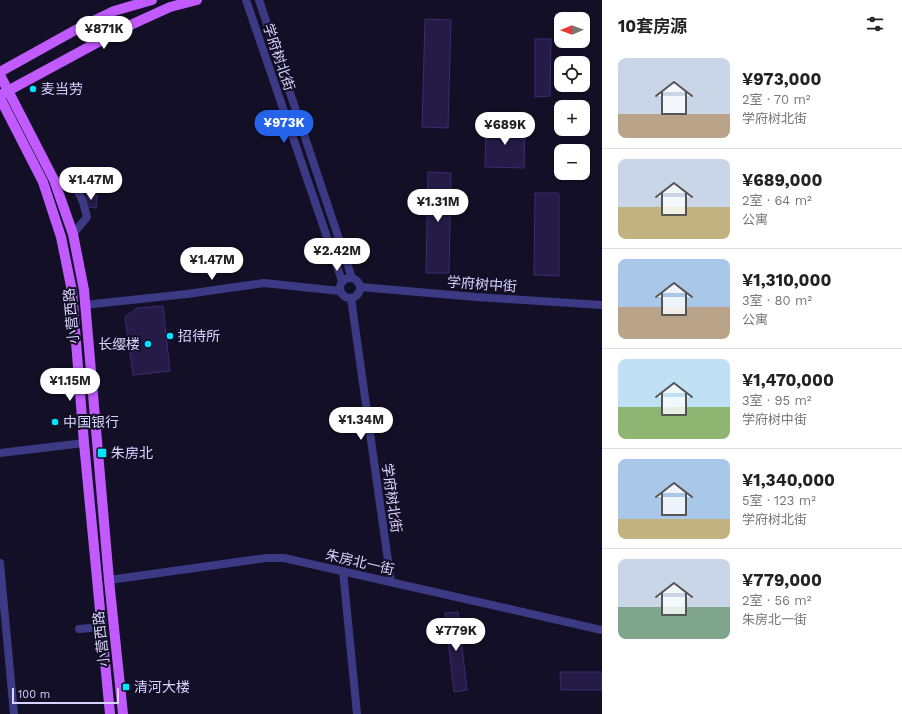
<!DOCTYPE html>
<html lang="zh">
<meta charset="utf-8">
<style>
:root{--surface:#fff;--page:#f6f6f6;--text:#222;--muted:#767676;--line:#e0e0e0;--accent:#2563eb}
body{margin:0;font-family:"Work Sans","Noto Sans SC",sans-serif;background:var(--page);color:var(--text);height:100vh;display:flex;flex-direction:column;font-size:15px;white-space:nowrap}
*{box-sizing:border-box;margin:0}
p{font-size:13px;color:var(--muted)}
.icon{flex:none;width:22px;height:22px;fill:none;stroke:currentColor;stroke-width:2;stroke-linecap:round;stroke-linejoin:round}
.map{position:relative;flex:1;overflow:hidden}
.details{display:flex;flex-direction:column;background:var(--surface);width:300px}
.details>*{flex:none}
.needle{width:26px;rotate:269deg}
.controls{position:absolute;left:554px;top:12px;display:grid;gap:8px}
.controls a{display:grid;place-items:center;width:36px;height:36px;border-radius:8px;background:var(--surface);box-shadow:0 1px 3px #0004;font-size:20px}
.scale{position:absolute;left:12px;bottom:10px;width:107px;box-sizing:border-box;padding-left:4px;border:2px solid #d9d4ff;border-top:0;font-size:11px;line-height:14px;white-space:nowrap;color:#d9d4ff;-webkit-text-stroke:3px #130f26;paint-order:stroke}
.price{position:absolute;translate:-50% -34px;padding:0 9px;border-radius:14px;background:#fff;color:#222;font-size:13px;line-height:26px;filter:drop-shadow(0 1px 2px #0008)}
.price::after{content:'';position:absolute;left:50%;top:24px;width:12px;height:9px;margin-left:-6px;background:inherit;clip-path:polygon(0 0,100% 0,50% 100%)}
.price.selected{background:var(--accent);color:#fff}
ul{padding:0;list-style:none}
li{display:flex;align-items:center;gap:12px;height:100px;padding:0 16px}
li+li{border-top:1px solid var(--line)}
li span{display:grid;place-items:center;flex:none;width:112px;height:80px;border-radius:8px;color:#555}
li>.icon{margin-inline-start:auto}
span .icon{width:48px;height:48px;fill:#fffc;stroke-width:1}
li b{font-size:17px}
h2{display:flex;justify-content:space-between;align-items:center;height:48px;padding:0 16px;font-size:17px}
main{display:flex;flex:1;min-height:0}
.map>svg:first-child{display:block}
.building{fill:#241b47;stroke:#3b2d73}
.lines{fill:none;stroke-linecap:round;stroke-linejoin:round}
.minor{stroke:#3d3a85;stroke-width:8}
.major{stroke:#c25bff;stroke-width:10}
.poi-dot{fill:#00e5ff;stroke:#130f26;stroke-width:1.5}
.labels{text-anchor:middle;dominant-baseline:central;stroke-width:4;stroke-linejoin:round;paint-order:stroke}
.street-label{font-size:14px;fill:#d9d4ff;stroke:#130f26}
.poi-label{font-size:14px;fill:#d9d4ff;stroke:#130f26;text-anchor:start}
</style>
<main>
<div class="map">
<svg width="602" height="714" viewBox="0 0 602 714">
<rect width="100%" height="100%" fill="#130f26"/>
<g class="building">
<polygon points="425,19 451,20 448,128 422,127"/>
<polygon points="535,39 551,39 550,96 535,97"/>
<polygon points="486,125 525,126 524,168 485,167"/>
<polygon points="428,172 451,173 449,273 426,273"/>
<polygon points="535,193 559,193 559,276 534,275"/>
<polygon points="86,195 97,195 96,208 86,207"/>
<polygon points="163,306 170,371 133,375 125,317 137,308"/>
<polygon points="458,612 467,690 454,692 445,613"/>
<polygon points="560,672 602,672 602,690 561,690"/>
</g>
<g class="lines">
<g class="minor">
<polyline points="246,0 342,281"/>
<polyline points="259,0 352,278"/>
<polyline points="54,180 74,183 83,202 87,217 73,234"/>
<circle cx="350" cy="288" r="10"/>
<polyline points="360,287 476,297 602,305"/>
<polyline points="351,298 391,582"/>
<polyline points="84,305 187,294 264,283 340,291"/>
<polyline points="0,453 84,443"/>
<polyline points="0,563 14,714"/>
<polyline points="343,571 357,714"/>
<polyline points="109,580 266,558 284,558 602,630"/>
<polyline points="79,629 102,627"/>
</g>
<g class="major">
<polyline points="0,72 79,28 114,11 152,0"/>
<polyline points="0,75 54,180 73,234 84,290 109,580 123,714"/>
<polyline points="4,93 124,28 170,7 197,0"/>
<polyline points="0,98 43,182 61,237 72,291 84,443 110,714"/>
</g>
</g>
<g class="poi-dot">
<circle cx="33" cy="89" r="4"/>
<circle cx="170" cy="336" r="4"/>
<circle cx="148" cy="344" r="4"/>
<circle cx="55" cy="422" r="4"/>
<rect x="97" y="448" width="10" height="10" rx="2"/>
<rect x="122" y="683" width="8" height="8" rx="2"/>
</g>
<g class="labels">
<g class="street-label">
<text transform="translate(279 57) rotate(71)">学府树北街</text>
<text transform="translate(482 284) rotate(4)">学府树中街</text>
<text transform="translate(71 316) rotate(-95)">小营西路</text>
<text transform="translate(392 498) rotate(82)">学府树北街</text>
<text transform="translate(360 562) rotate(13)">朱房北一街</text>
<text transform="translate(101 639) rotate(-96)">小营西路</text>
</g>
<g class="poi-label">
<text x="41" y="89">麦当劳</text>
<text x="178" y="336">招待所</text>
<text x="140" y="344" text-anchor="end">长缨楼</text>
<text x="63" y="422">中国银行</text>
<text x="111" y="453">朱房北</text>
<text x="134" y="687">清河大楼</text>
</g>
</g>
</svg>
<div class="controls">
<a><svg class="needle" viewBox="-14 -14 28 28"><path d="M0-13l5 13h-10z" fill="#e53935"/><path d="M0 13l5-13h-10z" fill="#767676"/></svg></a>
<a><svg class="icon" aria-label="locate" viewBox="0 0 24 24"><circle cx="12" cy="12" r="6"/><path d="M12 2v4M12 18v4M2 12h4M18 12h4"/></svg></a>
<a>+</a>
<a>−</a>
</div>
<div class="scale">100 m</div>
<b class="price" style="left:104px;top:50px">¥871K</b>
<b class="price selected" style="left:284px;top:144px">¥973K</b>
<b class="price" style="left:505px;top:146px">¥689K</b>
<b class="price" style="left:91px;top:201px">¥1.47M</b>
<b class="price" style="left:438px;top:223px">¥1.31M</b>
<b class="price" style="left:337px;top:272px">¥2.42M</b>
<b class="price" style="left:212px;top:281px">¥1.47M</b>
<b class="price" style="left:70px;top:402px">¥1.15M</b>
<b class="price" style="left:361px;top:441px">¥1.34M</b>
<b class="price" style="left:456px;top:652px">¥779K</b>
</div>
<section class="details">
<h2>10套房源<svg class="icon" aria-label="filters" viewBox="0 0 24 24"><path d="M4 7h16M4 17h16"/><circle cx="9" cy="7" r="2"/><circle cx="15" cy="17" r="2"/></svg></h2>
<ul>
<li><span style="background:linear-gradient(#c9d6e8 70%,#b9a48a 0)"><svg class="icon" aria-label="home" viewBox="0 0 24 24"><path d="M3 11l9-7 9 7M6 9v11h12V9"/></svg></span><div><b>¥973,000</b><p>2室 · 70 m²</p><p>学府树北街</p></div></li>
<li><span style="background:linear-gradient(#c9d6e8 60%,#c2b280 0)"><svg class="icon" aria-label="home" viewBox="0 0 24 24"><path d="M3 11l9-7 9 7M6 9v11h12V9"/></svg></span><div><b>¥689,000</b><p>2室 · 64 m²</p><p>公寓</p></div></li>
<li><span style="background:linear-gradient(#a9c7e8 60%,#b9a48a 0)"><svg class="icon" aria-label="home" viewBox="0 0 24 24"><path d="M3 11l9-7 9 7M6 9v11h12V9"/></svg></span><div><b>¥1,310,000</b><p>3室 · 80 m²</p><p>公寓</p></div></li>
<li><span style="background:linear-gradient(#bfe0f5 60%,#8fb573 0)"><svg class="icon" aria-label="home" viewBox="0 0 24 24"><path d="M3 11l9-7 9 7M6 9v11h12V9"/></svg></span><div><b>¥1,470,000</b><p>3室 · 95 m²</p><p>学府树中街</p></div></li>
<li><span style="background:linear-gradient(#a9c7e8 75%,#c2b280 0)"><svg class="icon" aria-label="home" viewBox="0 0 24 24"><path d="M3 11l9-7 9 7M6 9v11h12V9"/></svg></span><div><b>¥1,340,000</b><p>5室 · 123 m²</p><p>学府树北街</p></div></li>
<li><span style="background:linear-gradient(#c9d6e8 60%,#7fa58c 0)"><svg class="icon" aria-label="home" viewBox="0 0 24 24"><path d="M3 11l9-7 9 7M6 9v11h12V9"/></svg></span><div><b>¥779,000</b><p>2室 · 56 m²</p><p>朱房北一街</p></div></li>
</ul>
</section>
</main>
